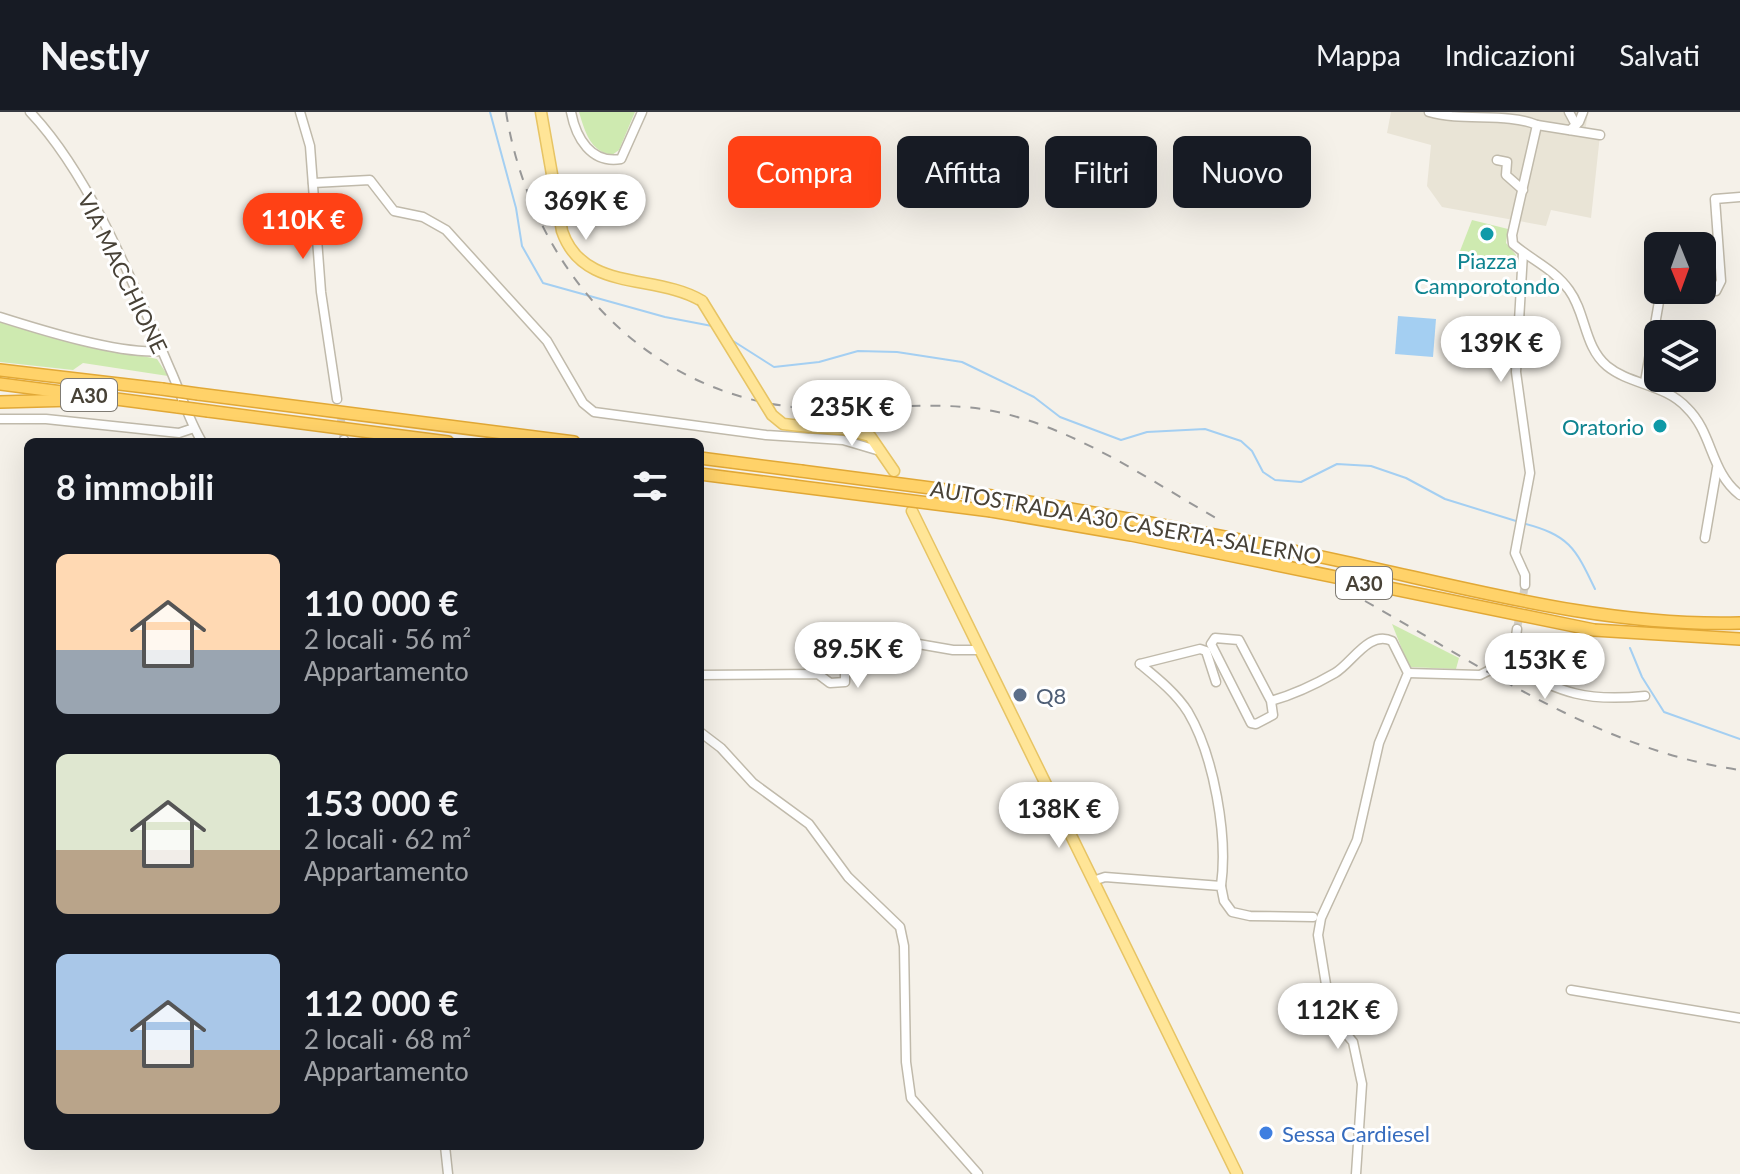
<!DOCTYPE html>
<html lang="it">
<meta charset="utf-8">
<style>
:root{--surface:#171b24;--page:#20242c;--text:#f1f3f6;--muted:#9ea1a6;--line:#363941;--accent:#ff4115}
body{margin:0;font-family:Lato,sans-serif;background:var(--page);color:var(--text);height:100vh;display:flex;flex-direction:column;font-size:30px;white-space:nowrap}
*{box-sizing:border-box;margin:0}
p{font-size:26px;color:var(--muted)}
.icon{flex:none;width:44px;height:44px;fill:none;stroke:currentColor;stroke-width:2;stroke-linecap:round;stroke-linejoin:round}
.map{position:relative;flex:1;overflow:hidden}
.panel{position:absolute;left:24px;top:326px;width:680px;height:712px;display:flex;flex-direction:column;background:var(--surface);border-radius:12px;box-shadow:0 8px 32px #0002}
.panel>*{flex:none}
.top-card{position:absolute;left:728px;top:24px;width:760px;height:72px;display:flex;gap:16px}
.needle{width:52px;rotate:179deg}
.fabs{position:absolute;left:1644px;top:120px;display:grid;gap:16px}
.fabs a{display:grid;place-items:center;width:72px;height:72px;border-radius:12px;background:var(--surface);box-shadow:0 8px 32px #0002;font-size:40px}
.price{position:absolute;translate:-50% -68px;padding:0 18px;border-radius:28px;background:#fff;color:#222;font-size:26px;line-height:52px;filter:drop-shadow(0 2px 4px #0008)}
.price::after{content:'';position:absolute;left:50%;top:48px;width:24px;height:18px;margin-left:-12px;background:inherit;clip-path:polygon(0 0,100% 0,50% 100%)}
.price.on{background:var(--accent);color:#fff}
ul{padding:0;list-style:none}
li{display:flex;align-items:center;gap:24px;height:200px;padding:0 32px}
li span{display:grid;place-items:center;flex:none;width:224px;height:160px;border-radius:12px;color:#555}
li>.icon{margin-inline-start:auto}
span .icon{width:96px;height:96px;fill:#fffc;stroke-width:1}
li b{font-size:34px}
h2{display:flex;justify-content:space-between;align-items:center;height:96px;padding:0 32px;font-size:34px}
.tag{padding:0 28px;border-radius:12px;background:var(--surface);box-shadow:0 8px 32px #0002;font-size:28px;line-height:72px}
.tag.on{background:var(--accent);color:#fff}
header{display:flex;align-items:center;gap:48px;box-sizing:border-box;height:112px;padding:0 40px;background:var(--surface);border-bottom:2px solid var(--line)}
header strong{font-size:38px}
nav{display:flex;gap:44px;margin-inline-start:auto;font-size:28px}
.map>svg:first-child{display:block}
.residential{fill:#e9e4d6}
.green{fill:#ceeab0}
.water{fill:#a4cff2}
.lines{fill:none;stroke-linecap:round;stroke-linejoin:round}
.stream{stroke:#a4cff2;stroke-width:2}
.minor-tunnel{stroke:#d2cec5;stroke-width:8;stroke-dasharray:8 4;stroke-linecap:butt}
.minor-casing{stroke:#c0baab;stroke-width:11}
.major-casing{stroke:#e7c464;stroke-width:13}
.highway-casing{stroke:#e1a836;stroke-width:14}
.minor{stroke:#fff;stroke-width:8}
.major{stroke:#ffe597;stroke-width:10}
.highway{stroke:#ffd269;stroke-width:11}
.rail{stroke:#989898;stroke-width:2;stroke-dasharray:10 10;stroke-linecap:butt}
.major-bridge-casing{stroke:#e7c464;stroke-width:13;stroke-linecap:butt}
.highway-bridge-casing{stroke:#e1a836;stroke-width:14;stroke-linecap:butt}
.major-bridge{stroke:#ffe597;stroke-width:10}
.highway-bridge{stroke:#ffd269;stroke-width:11}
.culture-dot{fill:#0f9aa8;stroke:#fff;stroke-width:3}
.service-dot{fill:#5c6f8a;stroke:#fff;stroke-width:3}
.shop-dot{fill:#3f7fe0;stroke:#fff;stroke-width:3}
.labels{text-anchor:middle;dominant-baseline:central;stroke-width:6;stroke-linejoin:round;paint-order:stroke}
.shield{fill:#fff;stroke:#7f7b73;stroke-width:2}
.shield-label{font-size:20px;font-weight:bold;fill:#484237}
.culture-label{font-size:22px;fill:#0d838f;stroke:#fff}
.street-label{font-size:22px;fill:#484237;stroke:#fff}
.service-label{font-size:22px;fill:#4e5e75;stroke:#fff;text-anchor:start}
.shop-label{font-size:22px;fill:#366cbe;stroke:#fff;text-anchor:start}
</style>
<header>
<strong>Nestly</strong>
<nav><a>Mappa</a><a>Indicazioni</a><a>Salvati</a></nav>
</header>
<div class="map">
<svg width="1740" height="1062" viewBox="0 0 1740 1062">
<rect width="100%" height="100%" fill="#f5f1e9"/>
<polygon class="residential" points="1391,0 1588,0 1585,20 1600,23 1591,106 1551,98 1546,114 1442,95 1427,74 1431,33 1387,21"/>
<g class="green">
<path d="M 579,0 L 635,0 L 619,38 L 612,43 C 590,39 585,20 579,0 Z"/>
<polygon points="1472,108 1508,117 1506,131 1516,143 1514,151 1460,139"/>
<polygon points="0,210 59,227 157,247 168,264 83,251 73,258 0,250"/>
<polygon points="1392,512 1459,546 1456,557 1409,555"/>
</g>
<polygon class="water" points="1398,204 1436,207 1433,245 1395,242"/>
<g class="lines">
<g class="stream">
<polyline points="490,0 516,96 522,134 543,171 665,205 712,214"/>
<polyline points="730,227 774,255 819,250 858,239 897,240 962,250 1034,285 1060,305 1121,328 1147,320 1205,317 1241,329 1252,339 1263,360 1275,368 1301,370 1337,352 1371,354 1406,366 1445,387 1516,409"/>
<path d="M 1522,411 C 1569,423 1575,435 1595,477"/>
<polyline points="1630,536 1642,565 1664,600 1740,627"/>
</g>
<g class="minor-tunnel">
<polyline points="339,295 344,328"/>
<polyline points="1517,517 1525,473"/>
</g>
<defs>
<g id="minor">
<path d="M 30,0 C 91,64 135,176 170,257 C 181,281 188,307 202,330"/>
<polyline points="300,0 310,34 321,180 337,287"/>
<path d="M 571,0 C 576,26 591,52 621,47 L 642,0"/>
<path d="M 1429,0 C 1463,10 1506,0 1537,13 L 1512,123 L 1513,132 C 1533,149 1554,157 1569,178 C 1586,201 1584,235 1607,254 C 1630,273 1665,272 1687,296 C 1713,321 1710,360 1740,383"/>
<polyline points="1569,0 1576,13"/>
<polyline points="1537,13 1600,23"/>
<polyline points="1570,18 1579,10 1583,0"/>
<polyline points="1497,48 1507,50 1506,63 1523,78"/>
<polyline points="313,71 370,68 394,99 423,105 446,118 547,229 583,291 594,300 766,323 843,328 880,339"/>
<polyline points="1523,141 1516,260 1530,361 1515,441 1525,463 1525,473"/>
<polyline points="1702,178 1716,179 1721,169 1715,87 1740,85"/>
<path d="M 0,205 C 41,218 121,243 162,239"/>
<polyline points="1645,270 1661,178"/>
<polyline points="0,307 46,307 179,321 194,316"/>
<polyline points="344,328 344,330"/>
<polyline points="1705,426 1717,356"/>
<path d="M 1517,517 L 1512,555 C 1565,581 1584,590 1645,584"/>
<path d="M 1140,552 C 1157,566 1176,581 1188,600 C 1214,644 1228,724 1221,774"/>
<polyline points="1140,552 1200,537 1206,539 1216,570"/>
<polyline points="1408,561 1480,563 1500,553 1512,555"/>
<polyline points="700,563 818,562 830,571 845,570 845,535 849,520 953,538 980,538"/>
<path d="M 1271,589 L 1273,603 L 1256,612 L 1251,611 L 1211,532 L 1215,526 L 1239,528 L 1271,589 C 1292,583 1316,572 1335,561 C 1352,551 1369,518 1392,529 L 1408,561 L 1379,631 L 1357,728 L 1321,806 L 1318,823 L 1329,891 L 1338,912 L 1353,930 L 1362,972 L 1356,1062"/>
<polyline points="700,620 721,636 753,671 809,712 848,765 900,815 904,834 906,950 911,986 978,1062"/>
<polyline points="1093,769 1105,765 1221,774 1224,789 1232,800 1250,804 1313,805"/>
<polyline points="1571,878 1740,906"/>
<polyline points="445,1034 448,1062"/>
</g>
<g id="major">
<path d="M 541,0 L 562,119 C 583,181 656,161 702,189"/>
<polyline points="810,315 843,317 870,324 894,359"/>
<polyline points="912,399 1237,1062"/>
</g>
<g id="highway">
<polyline points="0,258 162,277"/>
<polyline points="0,272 178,295"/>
<polyline points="198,282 574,330"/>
<polyline points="0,290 74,288"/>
<polyline points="208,299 448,330"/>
<polyline points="700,346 801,359"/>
<polyline points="700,362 794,374"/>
<path d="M 992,384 C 1111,403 1228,424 1345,450 C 1475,478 1606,515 1740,511"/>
<polyline points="991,399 1131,423 1594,518 1740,527"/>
</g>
</defs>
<use href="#minor" class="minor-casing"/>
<use href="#major" class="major-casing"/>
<use href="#highway" class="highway-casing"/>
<use href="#minor" class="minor"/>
<use href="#major" class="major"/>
<use href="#highway" class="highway"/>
<g class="rail">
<path d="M 506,0 C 530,149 636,277 793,295 C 860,302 927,286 993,299 C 1076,316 1149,368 1221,409"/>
<path d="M 1365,489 C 1483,555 1603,639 1740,658"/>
</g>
<defs>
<polyline id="major-bridge" points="702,189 772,303 783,312 810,315"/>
<g id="highway-bridge">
<polyline points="162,277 198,282"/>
<polyline points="178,295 208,299"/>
<polyline points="801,359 992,384"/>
<polyline points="794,374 991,399"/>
</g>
</defs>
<use href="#major-bridge" class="major-bridge-casing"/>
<use href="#highway-bridge" class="highway-bridge-casing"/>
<use href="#major-bridge" class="major-bridge"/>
<use href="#highway-bridge" class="highway-bridge"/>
</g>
<g class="culture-dot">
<circle cx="1487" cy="122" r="8"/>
<circle cx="1660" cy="314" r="8"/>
</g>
<circle class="service-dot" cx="1020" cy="583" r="8"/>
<circle class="shop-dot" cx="1266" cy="1021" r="8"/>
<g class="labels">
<g class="shield">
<rect x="61" y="267" width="56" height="32" rx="6"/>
<rect x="1336" y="455" width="56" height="32" rx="6"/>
</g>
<g class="shield-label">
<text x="89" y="283">A30</text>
<text x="1364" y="471">A30</text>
</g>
<g class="culture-label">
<text x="1487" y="148">Piazza<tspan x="1487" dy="25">Camporotondo</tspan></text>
<text x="1644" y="314" text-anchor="end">Oratorio</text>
</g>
<g class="street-label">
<text transform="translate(123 161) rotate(64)">VIA MACCHIONE</text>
<text transform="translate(1126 410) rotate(10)">AUTOSTRADA A30 CASERTA-SALERNO</text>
</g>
<g class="service-label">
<text x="1036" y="583">Q8</text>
</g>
<g class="shop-label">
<text x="1282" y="1021">Sessa Cardiesel</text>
</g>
</g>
</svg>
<div class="fabs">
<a><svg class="needle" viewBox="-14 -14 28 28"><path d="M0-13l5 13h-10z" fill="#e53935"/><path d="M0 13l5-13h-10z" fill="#9ea1a6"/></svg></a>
<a><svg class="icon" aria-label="layers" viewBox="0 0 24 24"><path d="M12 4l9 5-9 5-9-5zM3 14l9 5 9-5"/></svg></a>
</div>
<b class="price" style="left:586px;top:130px">369K €</b>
<b class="price on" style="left:303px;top:149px">110K €</b>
<b class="price" style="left:1501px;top:272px">139K €</b>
<b class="price" style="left:852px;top:336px">235K €</b>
<b class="price" style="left:858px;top:578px">89.5K €</b>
<b class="price" style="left:1545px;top:589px">153K €</b>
<b class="price" style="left:1059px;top:738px">138K €</b>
<b class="price" style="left:1338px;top:939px">112K €</b>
<div class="top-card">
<a class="tag on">Compra</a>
<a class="tag">Affitta</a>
<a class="tag">Filtri</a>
<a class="tag">Nuovo</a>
</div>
<section class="panel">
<h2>8 immobili<svg class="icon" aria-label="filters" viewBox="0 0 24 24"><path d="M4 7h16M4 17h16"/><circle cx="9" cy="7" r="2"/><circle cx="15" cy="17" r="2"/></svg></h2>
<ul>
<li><span style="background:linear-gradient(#ffd9b3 60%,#9aa5b1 0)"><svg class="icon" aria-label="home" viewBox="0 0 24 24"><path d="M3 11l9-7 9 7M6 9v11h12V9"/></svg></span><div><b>110 000 €</b><p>2 locali · 56 m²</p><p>Appartamento</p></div></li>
<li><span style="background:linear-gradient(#dfe7d0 60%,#b9a48a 0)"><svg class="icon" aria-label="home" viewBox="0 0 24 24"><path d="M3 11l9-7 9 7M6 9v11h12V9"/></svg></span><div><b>153 000 €</b><p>2 locali · 62 m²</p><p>Appartamento</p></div></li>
<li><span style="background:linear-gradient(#a9c7e8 60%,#b9a48a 0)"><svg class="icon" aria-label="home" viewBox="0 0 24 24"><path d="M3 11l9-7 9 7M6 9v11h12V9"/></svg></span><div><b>112 000 €</b><p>2 locali · 68 m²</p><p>Appartamento</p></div></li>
</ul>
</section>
</div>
